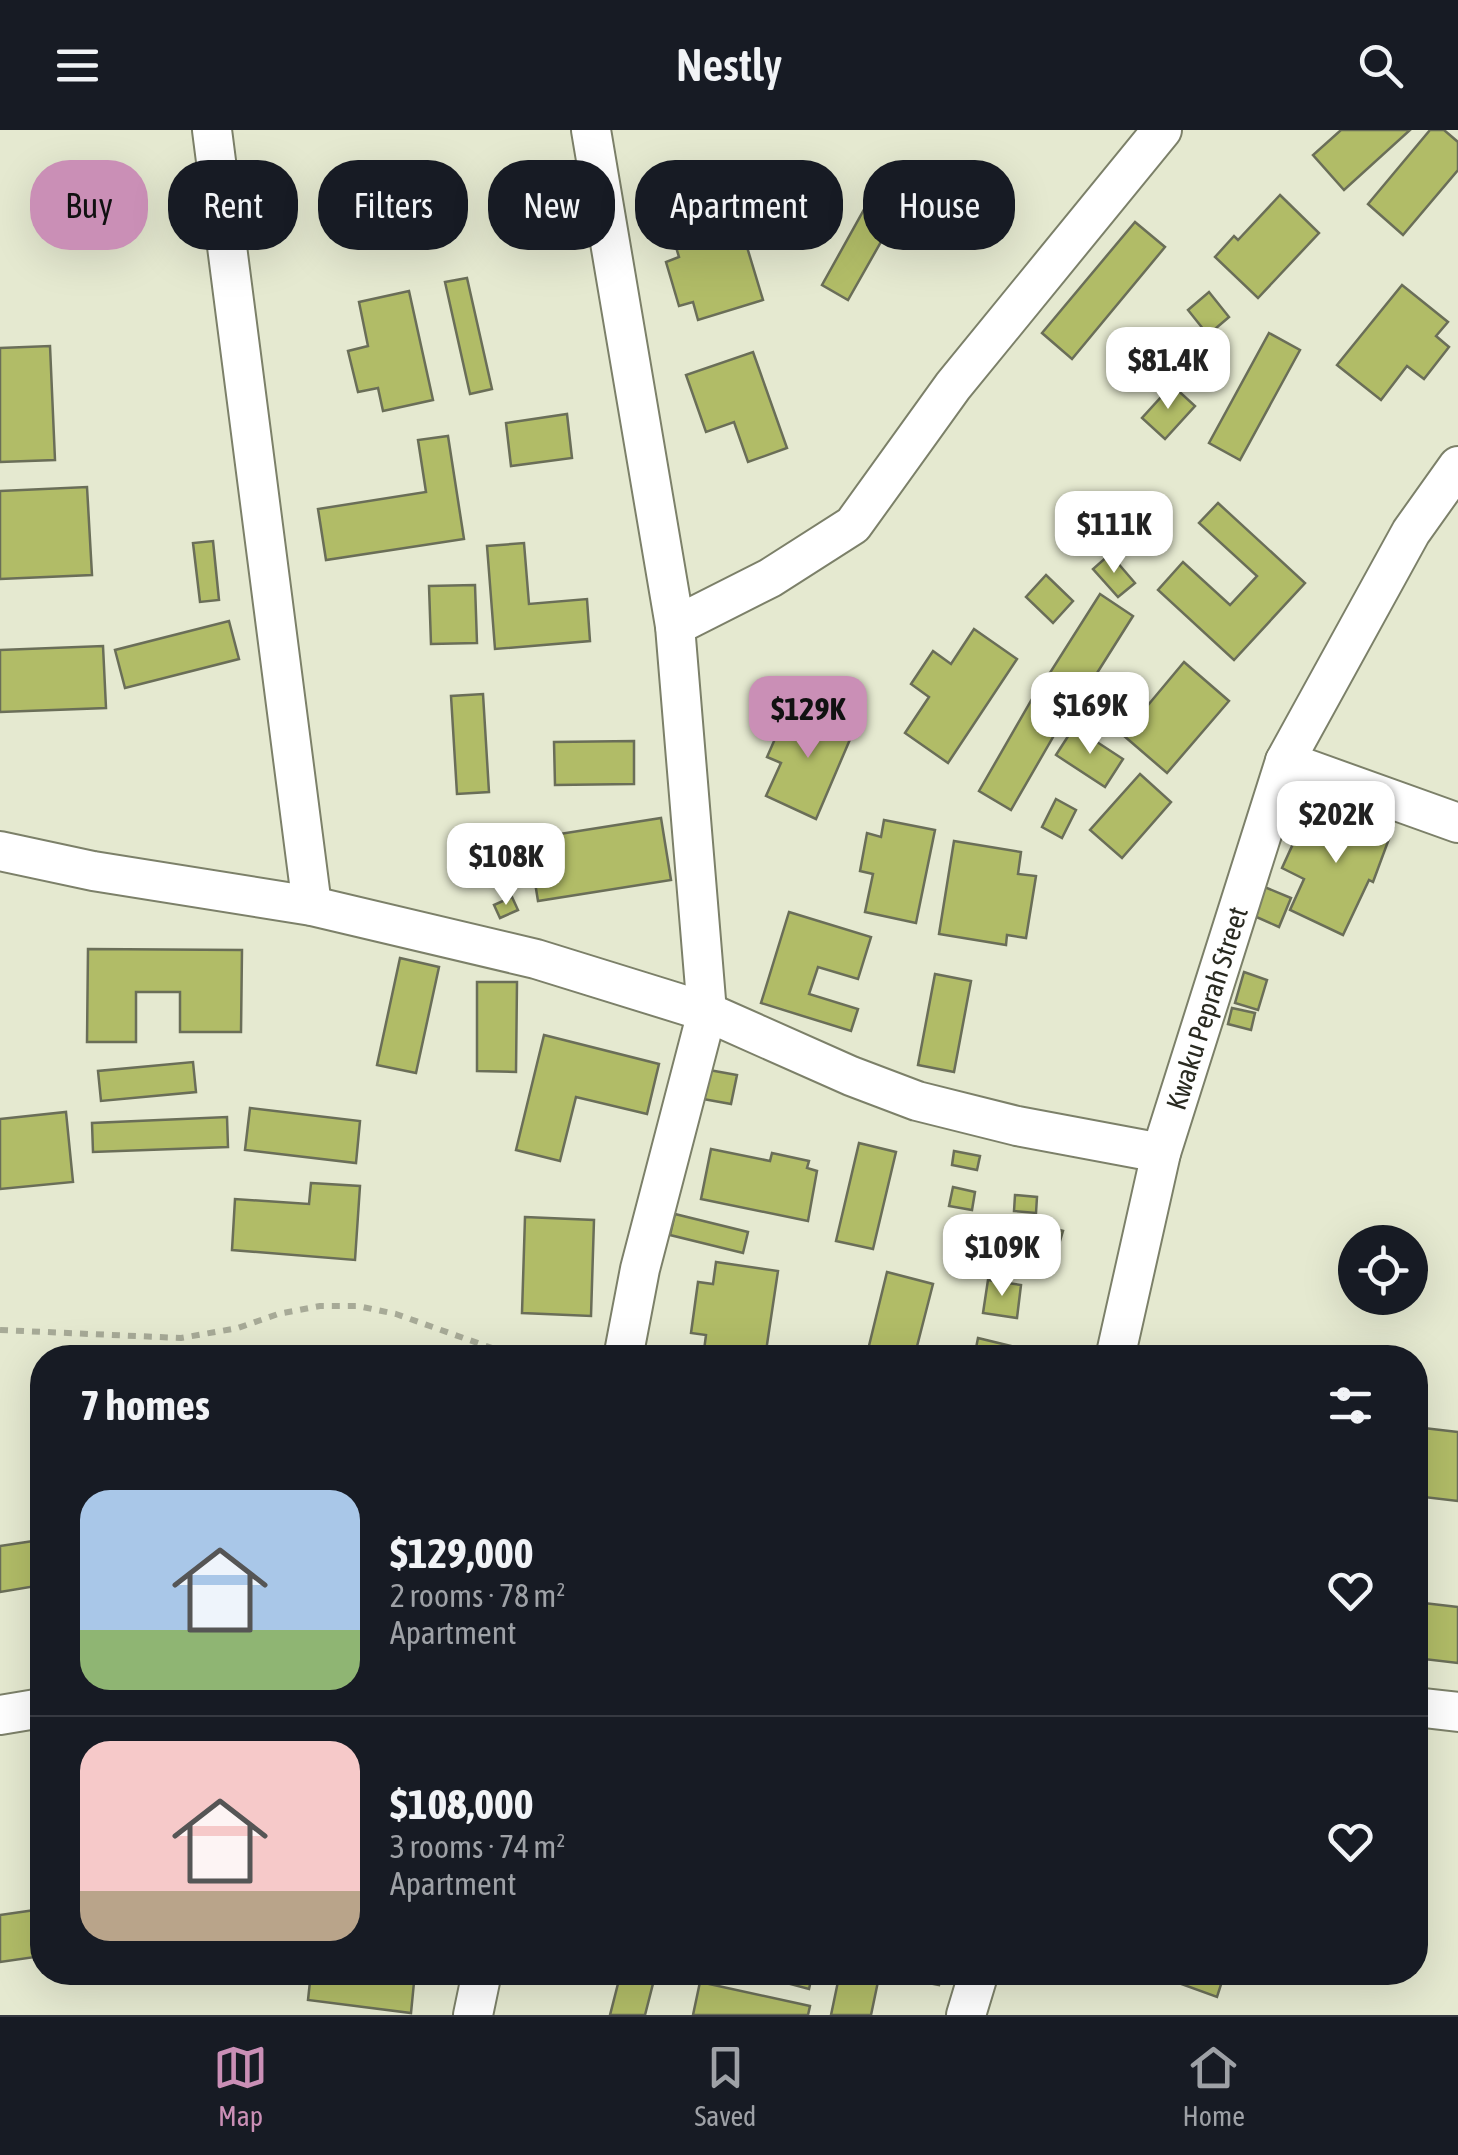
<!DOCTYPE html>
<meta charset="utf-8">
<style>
:root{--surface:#171b24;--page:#242831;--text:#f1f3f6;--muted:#9ea1a6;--line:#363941;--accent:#ca8fb6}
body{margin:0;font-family:"Asap Condensed",sans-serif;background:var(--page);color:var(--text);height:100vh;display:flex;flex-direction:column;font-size:38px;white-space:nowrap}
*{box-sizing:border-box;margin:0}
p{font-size:32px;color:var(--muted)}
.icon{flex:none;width:55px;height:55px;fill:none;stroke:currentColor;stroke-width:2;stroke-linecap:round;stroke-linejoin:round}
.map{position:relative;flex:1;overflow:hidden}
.sheet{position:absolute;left:30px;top:1215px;width:1398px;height:640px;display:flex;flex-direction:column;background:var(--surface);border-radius:40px;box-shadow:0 10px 40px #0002}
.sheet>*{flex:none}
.hud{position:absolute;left:30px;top:30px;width:1400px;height:90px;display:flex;gap:20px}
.buttons{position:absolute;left:1338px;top:1095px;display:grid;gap:20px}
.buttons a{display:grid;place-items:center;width:90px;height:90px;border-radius:50%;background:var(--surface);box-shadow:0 10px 40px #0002;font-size:50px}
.price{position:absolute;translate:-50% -85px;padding:0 22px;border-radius:20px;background:#fff;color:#222;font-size:32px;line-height:65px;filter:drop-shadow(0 2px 5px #0008)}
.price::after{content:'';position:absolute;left:50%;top:60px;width:30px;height:22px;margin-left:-15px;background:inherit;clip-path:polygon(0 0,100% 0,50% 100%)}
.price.active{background:var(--accent);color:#111}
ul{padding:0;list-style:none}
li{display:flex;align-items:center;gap:30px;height:250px;padding:0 50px}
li+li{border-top:2px solid var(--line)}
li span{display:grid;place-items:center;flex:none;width:280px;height:200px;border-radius:30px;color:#555}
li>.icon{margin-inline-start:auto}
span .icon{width:120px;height:120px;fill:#fffc;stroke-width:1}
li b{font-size:42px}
h2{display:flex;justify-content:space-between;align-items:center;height:120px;padding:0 50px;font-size:42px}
.chip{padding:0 35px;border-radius:40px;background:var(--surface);box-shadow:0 10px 40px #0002;font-size:35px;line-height:90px}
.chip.active{background:var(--accent);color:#111}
header{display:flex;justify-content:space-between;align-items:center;height:130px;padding:0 50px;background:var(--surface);font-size:45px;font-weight:600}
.dock{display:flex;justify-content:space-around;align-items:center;height:140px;border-top:2px solid var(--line);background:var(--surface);font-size:28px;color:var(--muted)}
.dock a{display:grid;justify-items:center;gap:5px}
.dock .active{color:var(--accent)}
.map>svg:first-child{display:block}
.building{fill:#b1bc67;stroke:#6a6e58;stroke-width:2.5}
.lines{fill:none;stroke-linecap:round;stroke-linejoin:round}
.minor-casing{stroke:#7c8069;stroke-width:42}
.path{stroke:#a7aa97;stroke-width:6;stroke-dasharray:8 8;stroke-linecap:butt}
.minor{stroke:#fff;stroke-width:38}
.labels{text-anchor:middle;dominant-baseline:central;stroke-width:9;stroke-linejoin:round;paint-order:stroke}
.street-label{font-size:28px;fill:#292a21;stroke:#f2f6dd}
</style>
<header><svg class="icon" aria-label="menu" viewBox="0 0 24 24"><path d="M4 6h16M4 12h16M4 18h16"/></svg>Nestly<svg class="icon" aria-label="search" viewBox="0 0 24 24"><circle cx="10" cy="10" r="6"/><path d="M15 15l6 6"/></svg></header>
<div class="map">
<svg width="1458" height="1885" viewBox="0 0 1458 1885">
<rect width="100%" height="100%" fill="#e5e9d0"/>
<g class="building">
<polygon points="1341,0 1410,0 1344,60 1313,25"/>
<polygon points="1430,0 1444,0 1458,12 1458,40 1403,105 1368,74"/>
<polygon points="876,58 903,73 848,170 822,155"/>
<polygon points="1280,65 1319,103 1258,168 1215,127 1234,106 1238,110"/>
<polygon points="734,74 763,170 698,190 693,172 679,176 666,132 679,127 669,94"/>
<polygon points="1135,92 1165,117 1072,229 1042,203"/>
<polygon points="467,148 492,259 470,264 445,152"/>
<polygon points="1402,155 1448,192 1436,206 1449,217 1424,249 1407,236 1381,270 1337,235"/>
<polygon points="409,161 433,270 383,281 378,258 358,262 348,221 368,216 359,172"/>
<polygon points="1209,162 1229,187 1208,205 1188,180"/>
<polygon points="1269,203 1300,220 1240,330 1209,313"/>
<polygon points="50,216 55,330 0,332 0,218"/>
<polygon points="753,222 787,318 748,332 734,292 706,302 686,245"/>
<polygon points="1172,255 1195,276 1165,309 1142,288"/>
<polygon points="567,284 572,328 511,336 506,293"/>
<polygon points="448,306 464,409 326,430 318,379 426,362 418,310"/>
<polygon points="87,357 92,445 0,449 0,361"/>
<polygon points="1218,373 1305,453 1234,530 1158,460 1183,432 1230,475 1257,446 1199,393"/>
<polygon points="213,411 219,470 200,472 193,413"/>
<polygon points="524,413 529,474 587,469 590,511 495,519 487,416"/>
<polygon points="1110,424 1135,453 1118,467 1093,439"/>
<polygon points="1046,445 1073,471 1053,493 1026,467"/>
<polygon points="475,455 477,513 431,514 429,456"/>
<polygon points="1100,464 1133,486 1080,570 1046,549"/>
<polygon points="229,491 239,529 125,558 115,520"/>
<polygon points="974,499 1017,529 948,633 905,603 929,567 911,554 933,521 951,534"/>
<polygon points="103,516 106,578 0,582 0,520"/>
<polygon points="1184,532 1229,571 1167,643 1123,605"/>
<polygon points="483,564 489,662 457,664 451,566"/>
<polygon points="1032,569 1064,588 1011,680 979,661"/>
<polygon points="805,577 854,600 816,689 766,666 781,633 767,627 782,593 796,599"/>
<polygon points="1074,597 1123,629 1105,657 1056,625"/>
<polygon points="634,611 634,654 555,655 554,612"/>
<polygon points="1140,644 1171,672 1122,728 1090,700"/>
<polygon points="1056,669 1076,680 1062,708 1042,697"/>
<polygon points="1327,672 1393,698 1373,752 1369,750 1343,805 1290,780 1304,749 1282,738 1298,703 1312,709"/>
<polygon points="661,688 671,750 538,771 528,709"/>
<polygon points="884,690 935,700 916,793 865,782 873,744 860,741 867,703 881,707"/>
<polygon points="954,711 1021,722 1018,744 1036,746 1026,808 1007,805 1006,815 939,804"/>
<polygon points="1255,753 1291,768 1279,797 1243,781"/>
<polygon points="512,767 518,780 500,788 494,775"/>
<polygon points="789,782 871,807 858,849 818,837 809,864 858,879 851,901 761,873"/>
<polygon points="88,819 242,820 241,902 180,902 180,862 136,862 136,912 87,912"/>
<polygon points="400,828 439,837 416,943 377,935"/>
<polygon points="1244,842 1267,850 1258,880 1235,873"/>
<polygon points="935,844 971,851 954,942 918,935"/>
<polygon points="477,852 517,852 516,942 477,941"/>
<polygon points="1232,878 1255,883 1251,900 1228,894"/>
<polygon points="544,905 659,934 647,984 576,967 560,1031 516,1020"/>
<polygon points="193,932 196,962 101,971 98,941"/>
<polygon points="709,940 737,945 731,974 703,969"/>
<polygon points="250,978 360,991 356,1033 245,1020"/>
<polygon points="66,982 73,1052 0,1059 0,989"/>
<polygon points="227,987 228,1017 93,1022 92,993"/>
<polygon points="859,1013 896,1022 873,1119 836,1111"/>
<polygon points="711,1019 770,1031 772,1023 809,1031 807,1038 817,1041 808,1091 701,1069"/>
<polygon points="954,1021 980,1026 977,1040 952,1035"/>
<polygon points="311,1053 360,1056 355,1130 232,1120 235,1069 309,1074"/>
<polygon points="953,1057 975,1062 972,1080 949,1076"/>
<polygon points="1015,1065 1037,1067 1036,1083 1014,1081"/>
<polygon points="675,1084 748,1102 743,1123 670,1105"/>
<polygon points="525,1087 594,1090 591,1186 522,1183"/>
<polygon points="1044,1096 1063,1101 1057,1121 1038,1114"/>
<polygon points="716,1132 778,1141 765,1228 703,1228 706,1205 691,1203 698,1152 713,1154"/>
<polygon points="887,1142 933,1154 914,1228 866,1228"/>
<polygon points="988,1150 1021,1155 1017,1188 983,1183"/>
<polygon points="978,1208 1015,1217 1013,1228 974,1228"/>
<polygon points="1415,1297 1458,1302 1458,1371 1415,1366"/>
<polygon points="40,1410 42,1455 0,1462 0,1416"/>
<polygon points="1415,1472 1458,1477 1458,1533 1415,1528"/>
<polygon points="42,1779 42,1826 0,1832 0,1785"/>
<polygon points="311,1842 415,1842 411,1883 308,1870"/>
<polygon points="621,1842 656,1842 645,1885 610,1885"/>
<polygon points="745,1842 813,1842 809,1859"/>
<polygon points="840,1842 880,1842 871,1885 831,1885"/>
<polygon points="888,1842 942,1842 939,1855 887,1845"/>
<polygon points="1176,1842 1225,1842 1217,1867 1173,1851"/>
<polygon points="700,1852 810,1876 808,1885 693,1885"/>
</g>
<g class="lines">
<defs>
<g id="minor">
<polyline points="212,0 312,776"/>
<polyline points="591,0 675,496 707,882 640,1139 623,1228"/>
<polyline points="675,496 770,448 853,395 953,256 1162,0"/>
<polyline points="1285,631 1458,693"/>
<polyline points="0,721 93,741 312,776 536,829 707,882 851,946 917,971 1017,996 1161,1023"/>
<path id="s1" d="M 1115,1228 L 1161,1023 L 1285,631 L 1411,402 L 1458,336"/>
<polyline points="1415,1577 1458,1582"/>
<polyline points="0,1585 42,1578"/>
<polyline points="473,1885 482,1842"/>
<polyline points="966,1885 979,1842"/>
</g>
</defs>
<use href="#minor" class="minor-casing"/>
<polyline class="path" points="0,1200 181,1208 238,1198 278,1184 320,1176 358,1176 396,1184 520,1228"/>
<use href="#minor" class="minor"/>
</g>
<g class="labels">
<g class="street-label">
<text stroke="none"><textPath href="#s1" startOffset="362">Kwaku Peprah Street</textPath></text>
</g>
</g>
</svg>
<div class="buttons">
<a><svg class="icon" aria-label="locate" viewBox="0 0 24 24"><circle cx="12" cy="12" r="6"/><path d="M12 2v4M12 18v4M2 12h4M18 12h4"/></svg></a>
</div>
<b class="price" style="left:1168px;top:282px">$81.4K</b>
<b class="price" style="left:1114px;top:446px">$111K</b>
<b class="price" style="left:1090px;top:627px">$169K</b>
<b class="price active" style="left:808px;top:631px">$129K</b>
<b class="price" style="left:1336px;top:736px">$202K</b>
<b class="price" style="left:506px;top:778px">$108K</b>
<b class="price" style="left:1002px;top:1169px">$109K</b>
<div class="hud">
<a class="chip active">Buy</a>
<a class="chip">Rent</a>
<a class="chip">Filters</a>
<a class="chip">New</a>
<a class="chip">Apartment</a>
<a class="chip">House</a>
</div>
<section class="sheet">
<h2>7 homes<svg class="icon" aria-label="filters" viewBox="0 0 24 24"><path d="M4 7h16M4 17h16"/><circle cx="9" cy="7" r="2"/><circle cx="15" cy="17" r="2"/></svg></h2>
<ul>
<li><span style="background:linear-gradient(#a9c7e8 70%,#8fb573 0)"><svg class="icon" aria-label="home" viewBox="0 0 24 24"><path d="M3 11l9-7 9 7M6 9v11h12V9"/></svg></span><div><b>$129,000</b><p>2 rooms · 78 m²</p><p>Apartment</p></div><svg class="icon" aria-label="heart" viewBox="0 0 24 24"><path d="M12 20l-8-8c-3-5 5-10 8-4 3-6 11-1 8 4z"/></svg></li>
<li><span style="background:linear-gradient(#f6c9c9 75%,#b9a48a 0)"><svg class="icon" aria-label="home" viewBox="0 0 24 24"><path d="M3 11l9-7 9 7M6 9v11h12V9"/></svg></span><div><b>$108,000</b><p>3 rooms · 74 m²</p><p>Apartment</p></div><svg class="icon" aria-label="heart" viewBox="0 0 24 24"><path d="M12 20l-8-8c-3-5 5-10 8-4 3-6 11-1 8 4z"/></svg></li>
</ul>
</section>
</div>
<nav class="dock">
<a class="active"><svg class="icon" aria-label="map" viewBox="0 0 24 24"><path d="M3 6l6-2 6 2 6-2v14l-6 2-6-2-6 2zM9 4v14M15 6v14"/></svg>Map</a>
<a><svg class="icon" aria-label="saved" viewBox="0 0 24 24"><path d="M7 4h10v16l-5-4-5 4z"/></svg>Saved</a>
<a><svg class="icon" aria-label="home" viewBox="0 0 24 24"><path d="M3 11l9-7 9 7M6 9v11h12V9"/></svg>Home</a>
</nav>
